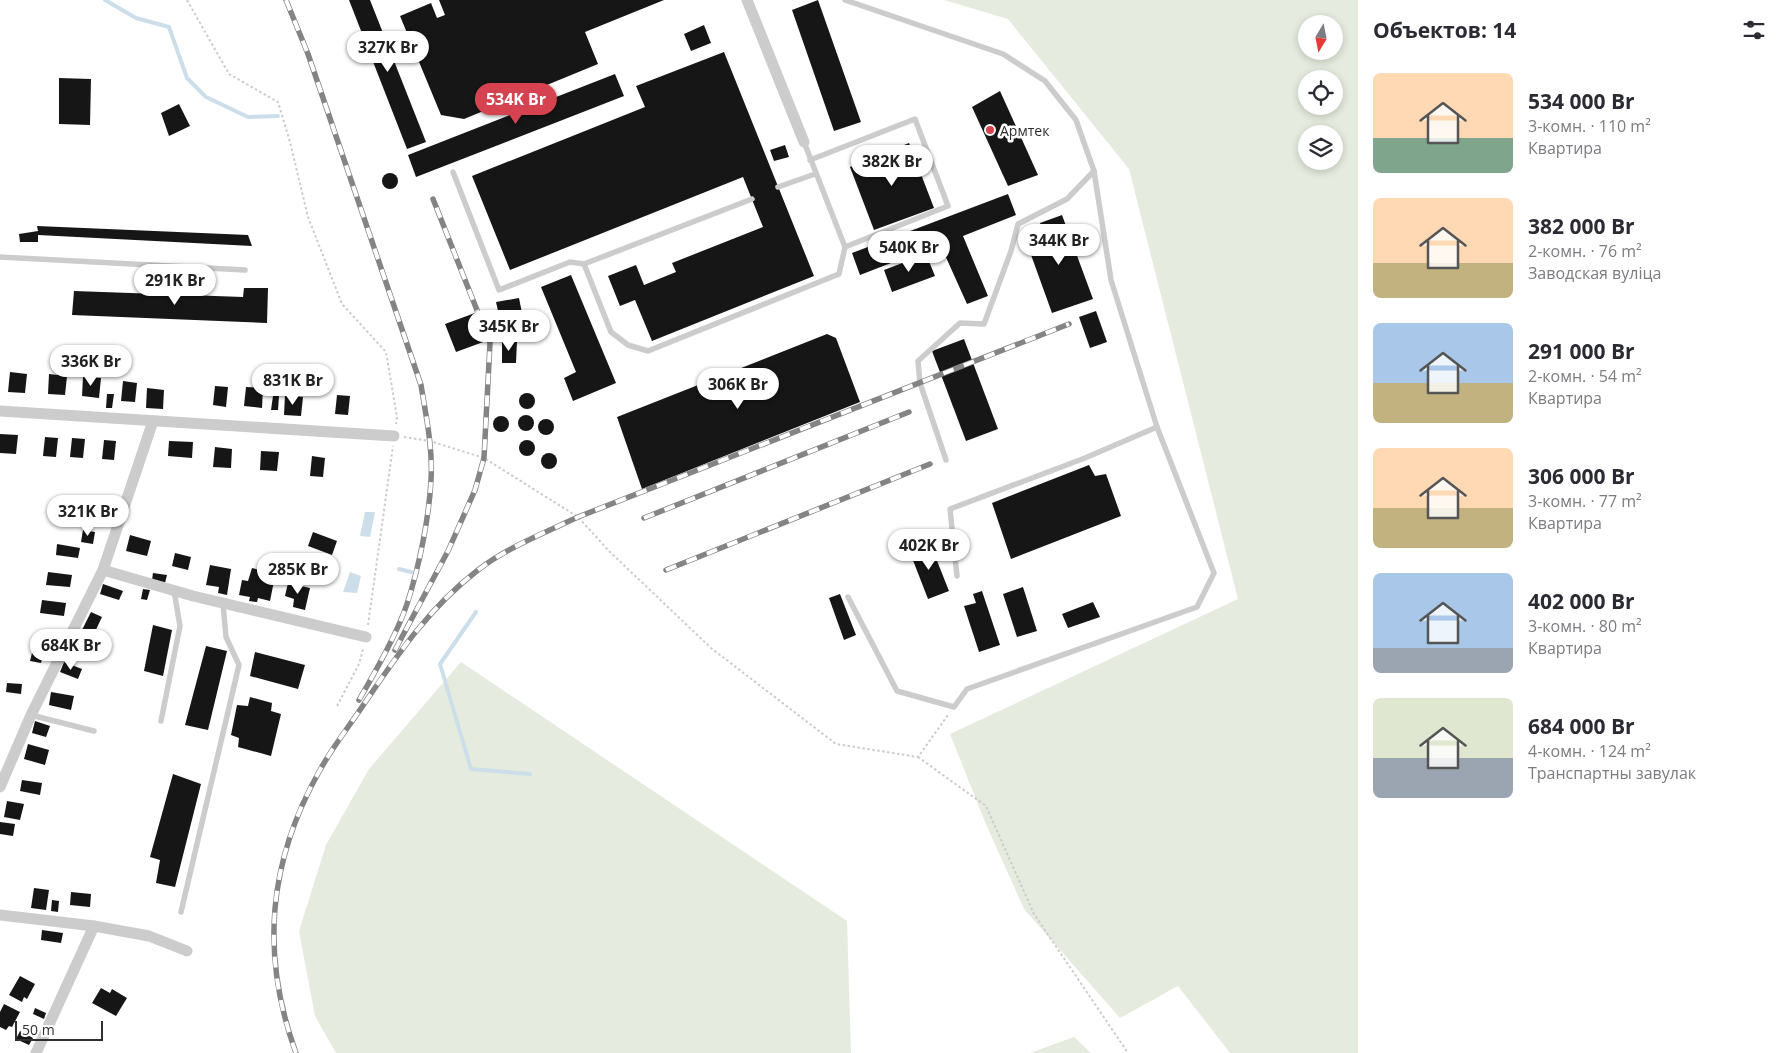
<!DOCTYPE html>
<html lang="ru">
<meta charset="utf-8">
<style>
:root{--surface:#fff;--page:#f7f7f7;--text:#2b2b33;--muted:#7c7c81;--accent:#d4434f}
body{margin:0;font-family:"Open Sans",sans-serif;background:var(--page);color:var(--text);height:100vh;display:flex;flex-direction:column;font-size:19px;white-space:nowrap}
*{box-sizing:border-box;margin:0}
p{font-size:16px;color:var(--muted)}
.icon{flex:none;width:28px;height:28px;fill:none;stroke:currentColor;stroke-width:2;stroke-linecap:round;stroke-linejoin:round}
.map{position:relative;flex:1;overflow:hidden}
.sheet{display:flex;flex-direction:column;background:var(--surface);width:425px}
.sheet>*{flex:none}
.needle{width:32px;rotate:190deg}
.tools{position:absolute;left:1298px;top:15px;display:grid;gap:10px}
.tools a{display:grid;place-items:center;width:45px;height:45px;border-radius:50%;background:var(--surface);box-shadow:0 2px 8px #0003;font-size:25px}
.scale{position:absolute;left:15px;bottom:12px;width:88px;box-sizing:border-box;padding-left:5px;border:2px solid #2f2f2f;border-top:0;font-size:14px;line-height:18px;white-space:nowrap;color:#2f2f2f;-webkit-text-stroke:4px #fff;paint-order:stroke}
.price{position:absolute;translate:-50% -42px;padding:0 11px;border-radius:18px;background:#fff;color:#222;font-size:16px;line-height:32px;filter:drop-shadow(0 1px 2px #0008)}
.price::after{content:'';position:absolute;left:50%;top:30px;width:15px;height:11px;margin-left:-8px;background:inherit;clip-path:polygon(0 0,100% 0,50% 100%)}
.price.active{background:var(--accent);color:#fff}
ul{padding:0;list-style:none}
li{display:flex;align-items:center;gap:15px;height:125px;padding:0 15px}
li span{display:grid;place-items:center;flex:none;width:140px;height:100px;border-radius:8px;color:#555}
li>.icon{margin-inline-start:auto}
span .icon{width:60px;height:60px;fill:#fffc;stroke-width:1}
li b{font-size:21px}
h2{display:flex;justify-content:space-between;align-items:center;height:60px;padding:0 15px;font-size:21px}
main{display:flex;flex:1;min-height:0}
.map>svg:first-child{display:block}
.green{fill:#e5ebde;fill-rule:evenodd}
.water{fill:#ccdee9}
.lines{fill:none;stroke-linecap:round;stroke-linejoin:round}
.stream{stroke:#ccdee9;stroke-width:4}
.building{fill:#161616}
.path{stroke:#ccc;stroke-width:2;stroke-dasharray:2.5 2.5;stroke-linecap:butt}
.service{stroke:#ccc;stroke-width:5.5}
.minor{stroke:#ccc;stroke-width:11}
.rail-casing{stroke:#848484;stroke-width:5.5}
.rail{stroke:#fff;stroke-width:4;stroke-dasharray:11;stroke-linecap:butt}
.poi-dot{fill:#d4434f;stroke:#fff;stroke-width:2}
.labels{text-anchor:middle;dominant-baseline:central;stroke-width:5;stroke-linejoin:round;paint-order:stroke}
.poi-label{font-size:14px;fill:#2f2f2f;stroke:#fff;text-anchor:start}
</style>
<main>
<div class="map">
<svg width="1358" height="1053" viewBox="0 0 1358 1053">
<rect width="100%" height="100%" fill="#fff"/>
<g class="green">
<path d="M 944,0 L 1358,0 L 1358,1053 L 1230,1053 L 1178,986 L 1120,1018 L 1024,909 L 985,822 L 950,734 L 1238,599 L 1129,169 L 1008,19 ZM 1306,24 L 1334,24 L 1334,51 L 1306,51 ZM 1306,79 L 1334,79 L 1334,106 L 1306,106 ZM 1306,134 L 1334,134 L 1334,161 L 1306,161 Z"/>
<polygon points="461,662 847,921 851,1053 336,1053 315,1016 299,931 326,845 369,769"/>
<polygon points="1074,1037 1091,1053 1030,1053"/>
</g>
<g class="water">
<polygon points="365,512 375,512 370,537 360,536"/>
<polygon points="350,572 361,576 357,593 343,592"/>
</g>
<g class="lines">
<g class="stream">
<polyline points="105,0 136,18 169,27 187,78 206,97 248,117 278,116"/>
<polyline points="399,569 411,572"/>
<polyline points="476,612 440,664 471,769 530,774"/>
</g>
</g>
<g class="building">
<polygon points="349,0 370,0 426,142 407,149"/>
<polygon points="439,0 664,0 585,32 598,64 464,119 441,115 400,16 431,3 437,18 445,15"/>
<polygon points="818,0 861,122 834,131 792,10"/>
<polygon points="704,25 711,43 691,51 684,34"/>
<polygon points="724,52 814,276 652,341 635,300 620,306 608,276 636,265 644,285 676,272 672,263 763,227 743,177 510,270 472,176 645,107 636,86"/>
<polygon points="615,74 624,96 416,177 408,155"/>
<polygon points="59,78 91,79 90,125 59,124"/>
<polygon points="1000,91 1038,175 1008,186 972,107"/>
<polygon points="179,104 190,126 169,136 161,113"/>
<polygon points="909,143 934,208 874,230 850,167"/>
<polygon points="785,145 789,157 774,161 770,150"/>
<circle cx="390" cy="181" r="8"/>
<polygon points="1008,194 1016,215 963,236 988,296 967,304 940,244 860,275 852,253"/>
<polygon points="1062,215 1093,299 1052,313 1026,241 1044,234 1040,223"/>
<polygon points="37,226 248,235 252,246 38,235 38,242 20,242 19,234 38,231"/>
<polygon points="926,254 935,276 892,292 884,270"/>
<polygon points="571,275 616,383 573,401 564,378 576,372 541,287"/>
<polygon points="244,288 268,288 267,323 72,315 74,291 243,297"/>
<polygon points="519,298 526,333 504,337 496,302"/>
<polygon points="1096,311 1107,342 1090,348 1079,317"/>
<polygon points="475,313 486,341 456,352 445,324"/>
<polygon points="827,334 836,338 860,402 642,489 617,417"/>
<polygon points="964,339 998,429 966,441 932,351"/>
<polygon points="502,341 517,341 516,363 502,363"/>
<polygon points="10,372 27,374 25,393 8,392"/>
<polygon points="49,374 67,376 65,395 48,394"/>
<polygon points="83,377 101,378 99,398 82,396"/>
<polygon points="123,381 137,383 135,402 121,401"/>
<polygon points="215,386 228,387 226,407 213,405"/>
<polygon points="246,387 263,388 262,408 244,406"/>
<polygon points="147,388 164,390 163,409 146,408"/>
<circle cx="527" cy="401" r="8"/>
<polygon points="107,394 114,394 112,408 106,408"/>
<polygon points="285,395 303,397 301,416 284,415"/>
<polygon points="337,395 350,396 348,415 335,414"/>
<polygon points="273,396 279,396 278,410 271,410"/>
<circle cx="526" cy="423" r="8"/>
<circle cx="501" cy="424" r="8"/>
<circle cx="546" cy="427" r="8"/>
<polygon points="0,434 18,435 16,454 0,453"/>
<polygon points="45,437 58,438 56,457 43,456"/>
<polygon points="72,438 85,439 83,458 70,457"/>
<circle cx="527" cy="448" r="8"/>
<polygon points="104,440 116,441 114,460 102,459"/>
<polygon points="169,441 193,442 192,458 168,456"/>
<polygon points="215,447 232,449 231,468 213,467"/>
<polygon points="261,451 279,452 277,471 260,470"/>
<circle cx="549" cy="461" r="8"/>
<polygon points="312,456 325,458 323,477 310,476"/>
<polygon points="1089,465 1095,476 1106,474 1121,516 1011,559 992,503"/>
<polygon points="83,530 95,532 93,544 81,542"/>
<polygon points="313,532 337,541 332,555 308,546"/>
<polygon points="130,535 151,541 147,556 126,551"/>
<polygon points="930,543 949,591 928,599 909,550"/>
<polygon points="57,544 80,548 78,558 56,555"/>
<polygon points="175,553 191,557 188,570 172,566"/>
<polygon points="210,565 231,569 227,595 218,593 219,587 206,585"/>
<polygon points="252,568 268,572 266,579 274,581 270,601 258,598 257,602 249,601 250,597 239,595 242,580 248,581"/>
<polygon points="48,572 72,575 70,587 46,585"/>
<polygon points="153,573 167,575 165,583 152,580"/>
<polygon points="288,583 310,588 305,610 293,607 294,599 285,596"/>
<polygon points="103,584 123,591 119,600 100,594"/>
<polygon points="1023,587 1037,631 1017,637 1003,594"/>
<polygon points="143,589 150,590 147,600 141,599"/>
<polygon points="982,591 1000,645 979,652 964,606 976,603 973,594"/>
<polygon points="840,594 856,635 844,640 829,598"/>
<polygon points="42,600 66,603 64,616 40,613"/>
<polygon points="1093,602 1100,617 1068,628 1062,614"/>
<polygon points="91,612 102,617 93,636 82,630"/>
<polygon points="153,625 172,630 163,676 144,671"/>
<polygon points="34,645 45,648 41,663 30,661"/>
<polygon points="206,646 227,651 208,730 185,725"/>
<polygon points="255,652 305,665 298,689 250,676"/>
<polygon points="64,662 82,669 78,679 60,672"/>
<polygon points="7,683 22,684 21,694 6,692"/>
<polygon points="51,692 74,696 71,710 49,705"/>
<polygon points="250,697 272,703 271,711 281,714 271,756 238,747 239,738 231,735 237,705 248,706"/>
<polygon points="35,721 50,726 46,737 32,733"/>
<polygon points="28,744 49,750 45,765 24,759"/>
<polygon points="173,774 201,784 175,887 156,883 160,860 150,857"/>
<polygon points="22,780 42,783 40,795 20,791"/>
<polygon points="7,801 24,804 20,820 4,817"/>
<polygon points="0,822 15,824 13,836 0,834"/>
<polygon points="34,888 49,890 46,910 31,908"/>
<polygon points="71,892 91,894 90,907 70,905"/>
<polygon points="52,900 59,901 58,912 51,911"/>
<polygon points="42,930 63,933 61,943 41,940"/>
<polygon points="20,976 35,984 27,999 24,997 22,1002 9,995"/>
<polygon points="101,988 110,993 112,989 127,998 116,1016 92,1003"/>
<polygon points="4,1004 20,1012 12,1027 9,1026 6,1030 0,1027 0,1012"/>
<polygon points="35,1008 46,1013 44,1019 33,1014"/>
<polygon points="20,1031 33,1038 29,1045 16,1039"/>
</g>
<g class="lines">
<g class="path">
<polyline points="187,0 229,74 278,102 290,142 308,217 342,304 386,352 397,417 396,424"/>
<polyline points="404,437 430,441 484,458 578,517 609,551 711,648 836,744 918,757 948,715"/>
<polyline points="368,625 393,446"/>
<polyline points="337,706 359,664 363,649"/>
<polyline points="918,757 986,806 1034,914 1128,1053"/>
</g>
<g class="service">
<polyline points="845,0 1003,54 1045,81 1076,120 1094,171 1111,280 1157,427 1214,573 1197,607 967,689 954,707 897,691 848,597"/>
<polyline points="804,142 845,247 948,206 915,119 810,160"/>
<polyline points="453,172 499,290 570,262 584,264"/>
<polyline points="778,187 815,174"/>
<polyline points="752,199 584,264 611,332 628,345 648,351 839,274 845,247"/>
<polyline points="0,257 245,270"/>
<polyline points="946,460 920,383 918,361 960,323 984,324 1011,251 1018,224 1067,199 1094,171"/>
<polyline points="957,576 950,509 1085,458 1157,427"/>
<polyline points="31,715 94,731"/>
<polyline points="161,721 180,626 174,591"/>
<polyline points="181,912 239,665 226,637 223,604"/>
</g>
<g class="minor">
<polyline points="747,0 804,142"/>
<polyline points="0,411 394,436"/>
<polyline points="103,570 193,596 366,637"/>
<polyline points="0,787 31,715 103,570 153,421"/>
<polyline points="0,915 94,926 149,936 187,951"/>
<polyline points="36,1053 94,926"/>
</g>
<defs>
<g id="rail">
<path d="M 286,0 L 308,54 L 421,385 C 426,416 433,448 431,480 C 429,519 419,567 407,604 C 397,634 375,672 359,700"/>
<polyline points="644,518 909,412"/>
<polyline points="666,570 930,464"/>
<polyline points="395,650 448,551 475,490 484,458 490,343 433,199"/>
<path d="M 296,1053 C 260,954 268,862 320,770 C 333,746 351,724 366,701 C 400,651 430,607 478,570 C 508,547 544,533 578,517 L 1069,324"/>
</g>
</defs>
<use href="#rail" class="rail-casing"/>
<use href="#rail" class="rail"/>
</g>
<circle class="poi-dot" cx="990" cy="130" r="5"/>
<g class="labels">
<g class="poi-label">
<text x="1000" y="130">Армтек</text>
</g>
</g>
</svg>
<div class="tools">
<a><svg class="needle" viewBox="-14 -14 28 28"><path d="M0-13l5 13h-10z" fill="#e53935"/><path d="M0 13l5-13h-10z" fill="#7c7c81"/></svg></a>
<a><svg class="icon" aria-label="locate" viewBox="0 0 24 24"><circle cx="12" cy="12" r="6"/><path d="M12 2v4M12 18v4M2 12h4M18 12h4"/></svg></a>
<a><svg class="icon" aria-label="layers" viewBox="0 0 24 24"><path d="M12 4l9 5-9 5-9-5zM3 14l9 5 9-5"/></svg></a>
</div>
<div class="scale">50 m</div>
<b class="price" style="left:388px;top:73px">327K Br</b>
<b class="price active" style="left:516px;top:125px">534K Br</b>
<b class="price" style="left:892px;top:187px">382K Br</b>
<b class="price" style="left:1059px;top:266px">344K Br</b>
<b class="price" style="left:909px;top:273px">540K Br</b>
<b class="price" style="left:175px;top:306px">291K Br</b>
<b class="price" style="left:509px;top:352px">345K Br</b>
<b class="price" style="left:91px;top:387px">336K Br</b>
<b class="price" style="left:293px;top:406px">831K Br</b>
<b class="price" style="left:738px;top:410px">306K Br</b>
<b class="price" style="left:88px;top:537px">321K Br</b>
<b class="price" style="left:929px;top:571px">402K Br</b>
<b class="price" style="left:298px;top:595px">285K Br</b>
<b class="price" style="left:71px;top:671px">684K Br</b>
</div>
<section class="sheet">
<h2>Объектов: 14<svg class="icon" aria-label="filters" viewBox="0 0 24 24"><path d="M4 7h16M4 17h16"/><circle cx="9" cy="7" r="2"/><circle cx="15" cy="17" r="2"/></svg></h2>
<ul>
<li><span style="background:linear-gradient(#ffd9b3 65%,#7fa58c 0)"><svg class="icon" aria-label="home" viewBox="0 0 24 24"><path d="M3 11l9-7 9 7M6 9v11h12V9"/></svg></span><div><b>534 000 Br</b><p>3-комн. · 110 m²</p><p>Квартира</p></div></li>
<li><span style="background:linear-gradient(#ffd9b3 65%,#c2b280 0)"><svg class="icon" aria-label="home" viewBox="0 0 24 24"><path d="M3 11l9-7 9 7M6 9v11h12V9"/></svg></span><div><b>382 000 Br</b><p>2-комн. · 76 m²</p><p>Заводская вуліца</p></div></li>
<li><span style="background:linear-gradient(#a9c7e8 60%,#c2b280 0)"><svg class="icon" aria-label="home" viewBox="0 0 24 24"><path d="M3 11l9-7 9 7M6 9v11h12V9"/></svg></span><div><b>291 000 Br</b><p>2-комн. · 54 m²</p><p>Квартира</p></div></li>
<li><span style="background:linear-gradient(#ffd9b3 60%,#c2b280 0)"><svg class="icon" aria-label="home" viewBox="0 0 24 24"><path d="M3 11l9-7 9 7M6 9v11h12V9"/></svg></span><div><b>306 000 Br</b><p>3-комн. · 77 m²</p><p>Квартира</p></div></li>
<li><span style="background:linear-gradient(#a9c7e8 75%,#9aa5b1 0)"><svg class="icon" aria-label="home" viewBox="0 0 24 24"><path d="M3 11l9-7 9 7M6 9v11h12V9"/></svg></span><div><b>402 000 Br</b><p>3-комн. · 80 m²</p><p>Квартира</p></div></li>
<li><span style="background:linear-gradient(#dfe7d0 60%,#9aa5b1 0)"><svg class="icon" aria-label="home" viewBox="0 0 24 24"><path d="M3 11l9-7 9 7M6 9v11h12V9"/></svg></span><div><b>684 000 Br</b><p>4-комн. · 124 m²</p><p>Транспартны завулак</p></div></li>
</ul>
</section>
</main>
